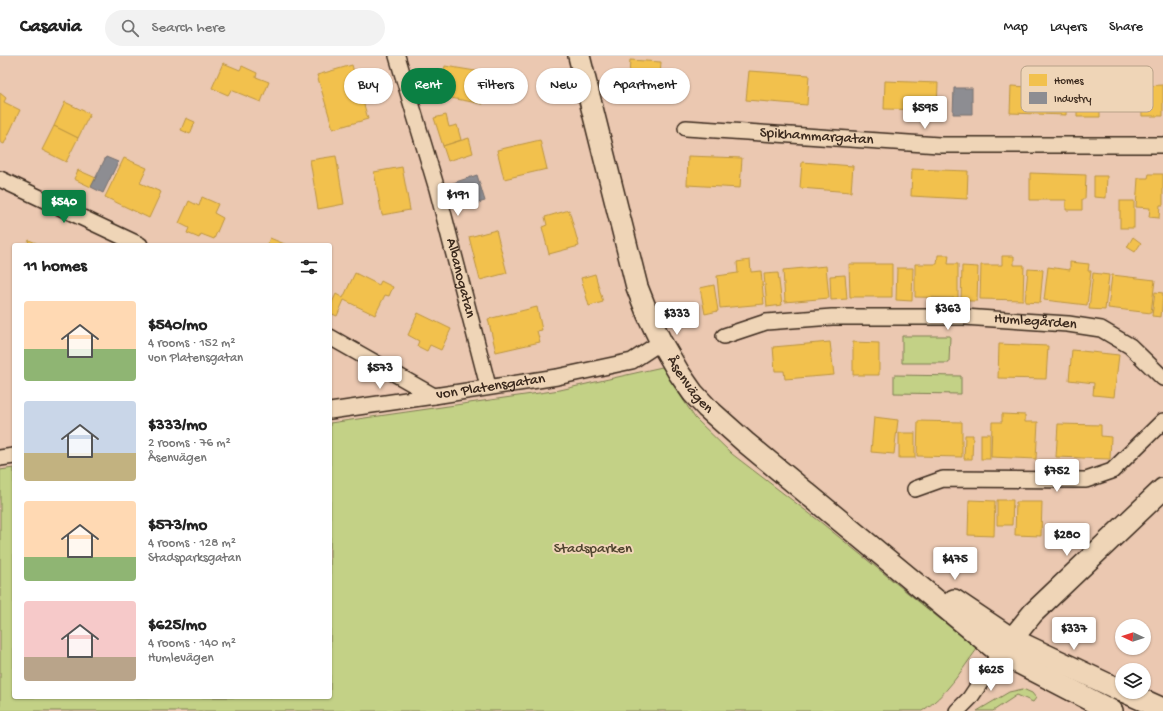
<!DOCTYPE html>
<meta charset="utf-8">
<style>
:root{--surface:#fff;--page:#f2f2f2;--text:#222;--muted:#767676;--line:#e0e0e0;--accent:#0b8043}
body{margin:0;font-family:"Gochi Hand",sans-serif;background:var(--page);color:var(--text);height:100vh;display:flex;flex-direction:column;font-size:15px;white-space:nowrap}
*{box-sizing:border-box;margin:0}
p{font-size:13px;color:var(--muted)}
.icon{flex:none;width:22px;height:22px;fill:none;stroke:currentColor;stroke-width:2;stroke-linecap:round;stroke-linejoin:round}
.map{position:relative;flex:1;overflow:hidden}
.drawer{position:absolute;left:12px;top:187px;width:320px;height:456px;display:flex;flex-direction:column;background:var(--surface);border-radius:4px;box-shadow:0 1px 3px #0004}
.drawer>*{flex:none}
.guide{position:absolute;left:344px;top:12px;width:380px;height:36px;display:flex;gap:8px}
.needle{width:26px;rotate:274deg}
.tools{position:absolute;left:1115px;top:563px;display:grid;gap:8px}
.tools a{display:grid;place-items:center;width:36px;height:36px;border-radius:50%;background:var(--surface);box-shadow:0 1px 3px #0004;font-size:20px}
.price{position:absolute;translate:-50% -34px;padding:0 9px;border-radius:4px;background:#fff;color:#222;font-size:13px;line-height:26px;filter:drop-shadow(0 1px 2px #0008)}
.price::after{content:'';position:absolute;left:50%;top:24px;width:12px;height:9px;margin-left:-6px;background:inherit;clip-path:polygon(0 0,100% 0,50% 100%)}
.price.on{background:var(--accent);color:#fff}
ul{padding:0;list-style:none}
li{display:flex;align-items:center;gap:12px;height:100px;padding:0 12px}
li span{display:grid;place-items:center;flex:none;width:112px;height:80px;border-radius:4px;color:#555}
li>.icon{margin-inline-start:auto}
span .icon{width:48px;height:48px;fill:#fffc;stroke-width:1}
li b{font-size:17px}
h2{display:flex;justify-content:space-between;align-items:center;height:48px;padding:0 12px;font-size:17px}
.tag{padding:0 14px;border-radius:18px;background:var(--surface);box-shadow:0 1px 3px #0004;font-size:14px;line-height:36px}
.tag.on{background:var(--accent);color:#fff}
header{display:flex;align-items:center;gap:24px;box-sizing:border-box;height:56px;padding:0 20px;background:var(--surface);border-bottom:1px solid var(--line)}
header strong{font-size:19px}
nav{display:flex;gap:22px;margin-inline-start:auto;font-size:14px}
.search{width:280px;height:36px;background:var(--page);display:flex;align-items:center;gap:10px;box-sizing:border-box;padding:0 14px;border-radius:22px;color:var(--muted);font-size:15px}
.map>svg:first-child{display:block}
.green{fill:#c3d186;stroke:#7f7e52}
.homes{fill:#f2c14e;stroke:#bb9440}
.industry{fill:#8d8d92;stroke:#746f6f}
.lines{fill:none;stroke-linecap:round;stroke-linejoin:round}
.street-casing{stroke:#3b2a1e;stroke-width:18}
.secondary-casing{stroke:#3b2a1e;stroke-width:24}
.street{stroke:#efd5b7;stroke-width:15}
.secondary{stroke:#efd5b7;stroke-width:21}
.labels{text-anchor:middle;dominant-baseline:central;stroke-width:4;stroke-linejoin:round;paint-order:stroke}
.street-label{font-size:15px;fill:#3b2a1e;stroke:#efd5b7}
.park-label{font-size:15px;fill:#4f432e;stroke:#efd5b7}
.key{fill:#efd5b7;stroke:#b9a289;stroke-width:1}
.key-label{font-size:11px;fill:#3b2a1e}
</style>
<header>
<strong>Casavia</strong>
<div class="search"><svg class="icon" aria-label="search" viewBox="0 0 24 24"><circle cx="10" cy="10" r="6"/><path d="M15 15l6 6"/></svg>Search here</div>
<nav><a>Map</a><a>Layers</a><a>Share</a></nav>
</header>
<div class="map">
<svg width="1163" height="655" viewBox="0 0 1163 655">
<rect width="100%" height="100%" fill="#ebc8b1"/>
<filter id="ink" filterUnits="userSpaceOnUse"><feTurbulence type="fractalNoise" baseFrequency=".025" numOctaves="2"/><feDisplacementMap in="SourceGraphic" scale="8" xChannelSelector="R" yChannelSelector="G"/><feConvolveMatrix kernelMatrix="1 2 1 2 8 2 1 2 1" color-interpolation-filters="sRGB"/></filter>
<g filter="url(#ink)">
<g class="green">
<polygon points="902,280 950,280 949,307 902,307"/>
<path d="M 662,311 L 695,362 L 732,398 L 818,464 L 977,593 C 961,615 946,640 922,655 L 0,655 L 0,414 L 14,412 L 14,641 L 330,641 L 330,367 L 560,334 Z"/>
<polygon points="894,319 961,320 961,338 894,337"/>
<polygon points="1023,633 1032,637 1036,642 1033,646 1017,639 993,655 977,655 1009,636"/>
</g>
<g class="homes">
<polygon points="630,4 661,6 659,38 628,36"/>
<polygon points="223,7 240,14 242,10 257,17 256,21 269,26 261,46 231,34 228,39 212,32"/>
<polygon points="352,9 357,27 364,25 370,43 363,45 368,63 333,73 317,19"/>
<polygon points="445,10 488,17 483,48 440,40"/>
<polygon points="749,15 809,19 807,49 746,44"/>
<polygon points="885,25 938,27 937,54 884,53"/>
<polygon points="1163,29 1163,60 1142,60 1141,30"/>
<polygon points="1011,30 1067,33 1066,59 1010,57"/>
<polygon points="0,37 6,42 4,46 20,54 4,88 0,86"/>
<polygon points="1077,38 1100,39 1100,61 1077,61"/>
<polygon points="65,46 90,58 78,82 54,70"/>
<polygon points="446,59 449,71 457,69 461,84 443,90 434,62"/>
<polygon points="186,62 195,66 190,78 181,74"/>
<polygon points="54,70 78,82 66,106 42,94"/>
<polygon points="469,82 473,97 448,105 443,90"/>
<polygon points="540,84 547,113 504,123 497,94"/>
<polygon points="336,100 344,148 318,153 310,104"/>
<polygon points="688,100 742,102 740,132 687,129"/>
<polygon points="124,102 147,112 140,127 161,136 149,162 105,141"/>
<polygon points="802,106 853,110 851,136 800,132"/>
<polygon points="402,111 410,154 382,159 374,116"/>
<polygon points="912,113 968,115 967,143 911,140"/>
<polygon points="78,114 96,122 91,131 74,123"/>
<polygon points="1030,117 1086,119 1085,143 1082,143 1082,154 1066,154 1066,144 1030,144"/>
<polygon points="1149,118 1163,118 1163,149 1160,149 1159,162 1149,161 1150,152 1136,151 1138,122 1148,122"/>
<polygon points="1094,120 1107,120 1106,142 1094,141"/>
<polygon points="202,141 218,148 214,157 223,162 214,183 201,178 199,182 187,177 189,172 179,167 189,145 199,150"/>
<rect x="1120" y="145" width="14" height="27"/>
<polygon points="569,154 579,190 549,198 542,171 547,169 545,161"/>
<polygon points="496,174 507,217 480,224 469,181"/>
<polygon points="1133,181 1141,187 1135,196 1127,191"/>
<polygon points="270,182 287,189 267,189"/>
<polygon points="29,184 41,189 27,189"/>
<polygon points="938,199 949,199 948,208 958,208 958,242 915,241 915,208 937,208"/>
<polygon points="1002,200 1014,200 1014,209 1024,209 1023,244 980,243 981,209 1002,209"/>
<polygon points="750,204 751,216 761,215 764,248 720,252 717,220 738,217 737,206"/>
<polygon points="1070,206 1089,208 1088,215 1091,215 1087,249 1044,244 1048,211 1070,214"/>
<polygon points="849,208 892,208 892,241 850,241"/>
<polygon points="826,210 829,242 785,246 783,214"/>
<polygon points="962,210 978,211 977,245 961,245"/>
<polygon points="897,212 913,212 912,245 896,244"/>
<polygon points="1028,213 1043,214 1040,247 1025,246"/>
<polygon points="355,217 379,229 381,225 393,231 389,240 385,239 375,259 344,244 337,260 330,257 330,251 336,238 343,242"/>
<polygon points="778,217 782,249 767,251 764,218"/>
<polygon points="1093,217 1109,219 1105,254 1089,253"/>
<polygon points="595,218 603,246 589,250 581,222"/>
<polygon points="845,219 847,243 831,244 830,220"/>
<polygon points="1112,219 1155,224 1151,257 1108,252"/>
<polygon points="714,229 718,255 705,258 700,232"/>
<polygon points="1155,236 1163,237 1161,261 1152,260"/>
<polygon points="537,251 542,274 537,275 540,286 496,296 488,263"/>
<polygon points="418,257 451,273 441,294 430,289 427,295 417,290 419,285 408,279"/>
<polygon points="830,286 834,319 785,323 784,315 775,315 773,291"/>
<polygon points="853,286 879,287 879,319 853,319"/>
<polygon points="999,288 1048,290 1046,323 998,322"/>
<polygon points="1072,294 1119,299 1114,341 1093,339 1094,327 1069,324"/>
<polygon points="1002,358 1025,359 1025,366 1038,366 1036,403 991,401 992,366 1002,366"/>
<polygon points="874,361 898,364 894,398 871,396"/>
<polygon points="918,365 962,366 962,401 917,400"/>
<polygon points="1058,368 1101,369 1101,380 1111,381 1110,403 1056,401"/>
<rect x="899" y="377" width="16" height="25"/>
<rect x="981" y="378" width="9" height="25"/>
<polygon points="965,379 973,379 972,403 964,403"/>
<polygon points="969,444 995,445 994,480 968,479"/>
<polygon points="997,444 1013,444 1012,469 997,469"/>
<polygon points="1016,446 1042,446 1041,480 1015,479"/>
</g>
<g class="industry">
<polygon points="954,32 972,32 972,58 953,58"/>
<polygon points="106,101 118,106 103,137 91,131"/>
<polygon points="477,119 485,145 461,152 453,127"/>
</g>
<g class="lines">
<defs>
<g id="street">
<path id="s1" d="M 397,0 L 437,133 L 488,330"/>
<path id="s2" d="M 686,72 L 939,89 L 1163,89"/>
<polyline points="0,123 140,189"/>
<path id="s3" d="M 724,280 L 766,266 L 832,261 L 964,261 L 1068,268 L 1101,273 L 1130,290 L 1163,322"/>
<path id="s4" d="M 330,281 L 434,340 L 557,321 L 632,305 L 661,286"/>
<polyline points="330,355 434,340"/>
<polyline points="0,402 14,400"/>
<polyline points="915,433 943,423 1086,424 1112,415 1163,365"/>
<polyline points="957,655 970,642 1000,597"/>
</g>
<g id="secondary">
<path id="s5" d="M 579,0 L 637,231 L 648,259 L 661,286 L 679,317 L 693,337 L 707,352 L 745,386 L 1000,597 L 1112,655"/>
<polyline points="954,544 1012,583 1122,635"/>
<polyline points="1003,594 1033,557 1163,433"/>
<polyline points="1125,636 1163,653"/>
</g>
</defs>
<use href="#street" class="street-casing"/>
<use href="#secondary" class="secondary-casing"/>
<use href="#street" class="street"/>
<use href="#secondary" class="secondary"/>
</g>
</g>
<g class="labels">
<g class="street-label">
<text stroke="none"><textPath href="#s2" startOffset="131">Spikhammargatan</textPath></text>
<text stroke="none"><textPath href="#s1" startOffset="231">Albanogatan</textPath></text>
<text stroke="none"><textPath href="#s3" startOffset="314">Humlegården</textPath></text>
<text stroke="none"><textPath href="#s5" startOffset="350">Åsenvägen</textPath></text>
<text stroke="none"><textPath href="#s4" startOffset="177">von Platensgatan</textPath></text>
</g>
<g class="park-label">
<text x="593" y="493">Stadsparken</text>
</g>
</g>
<rect x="1021" y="10" width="132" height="46" rx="6" class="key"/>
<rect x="1029" y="18" width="18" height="12" fill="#f2c14e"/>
<rect x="1029" y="36" width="18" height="12" fill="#8d8d92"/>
<g class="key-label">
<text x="1054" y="28">Homes</text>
<text x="1054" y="46">Industry</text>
</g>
</svg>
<div class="tools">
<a><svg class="needle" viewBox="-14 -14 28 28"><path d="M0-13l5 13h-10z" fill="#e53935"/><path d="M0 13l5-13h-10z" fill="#767676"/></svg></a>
<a><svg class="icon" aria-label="layers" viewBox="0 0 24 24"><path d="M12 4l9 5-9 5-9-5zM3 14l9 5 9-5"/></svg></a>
</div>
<b class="price" style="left:925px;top:74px">$595</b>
<b class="price" style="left:458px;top:161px">$191</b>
<b class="price on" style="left:64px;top:168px">$540</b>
<b class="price" style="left:948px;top:275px">$363</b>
<b class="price" style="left:677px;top:280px">$333</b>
<b class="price" style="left:380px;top:334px">$573</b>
<b class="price" style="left:1057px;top:437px">$752</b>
<b class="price" style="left:1067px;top:501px">$280</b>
<b class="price" style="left:955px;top:525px">$475</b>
<b class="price" style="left:1074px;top:595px">$337</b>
<b class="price" style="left:991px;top:636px">$625</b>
<div class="guide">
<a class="tag">Buy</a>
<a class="tag on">Rent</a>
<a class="tag">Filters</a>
<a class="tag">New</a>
<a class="tag">Apartment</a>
</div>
<section class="drawer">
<h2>11 homes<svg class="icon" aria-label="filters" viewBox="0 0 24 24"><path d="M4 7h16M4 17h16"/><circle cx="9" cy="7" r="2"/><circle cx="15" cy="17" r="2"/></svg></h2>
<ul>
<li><span style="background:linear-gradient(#ffd9b3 60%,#8fb573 0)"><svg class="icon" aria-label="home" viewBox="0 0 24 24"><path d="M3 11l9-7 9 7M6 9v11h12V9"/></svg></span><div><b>$540/mo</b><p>4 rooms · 152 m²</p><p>von Platensgatan</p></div></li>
<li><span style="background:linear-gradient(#c9d6e8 65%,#c2b280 0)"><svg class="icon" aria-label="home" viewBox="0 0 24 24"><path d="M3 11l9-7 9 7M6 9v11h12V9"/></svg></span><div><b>$333/mo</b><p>2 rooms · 76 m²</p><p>Åsenvägen</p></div></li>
<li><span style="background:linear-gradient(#ffd9b3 70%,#8fb573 0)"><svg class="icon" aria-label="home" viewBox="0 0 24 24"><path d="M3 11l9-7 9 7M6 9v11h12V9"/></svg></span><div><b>$573/mo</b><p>4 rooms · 128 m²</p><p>Stadsparksgatan</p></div></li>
<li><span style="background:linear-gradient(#f6c9c9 70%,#b9a48a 0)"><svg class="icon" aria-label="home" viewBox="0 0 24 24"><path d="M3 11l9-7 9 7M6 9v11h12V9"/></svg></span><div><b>$625/mo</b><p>4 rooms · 140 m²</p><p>Humlevägen</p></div></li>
</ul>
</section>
</div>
